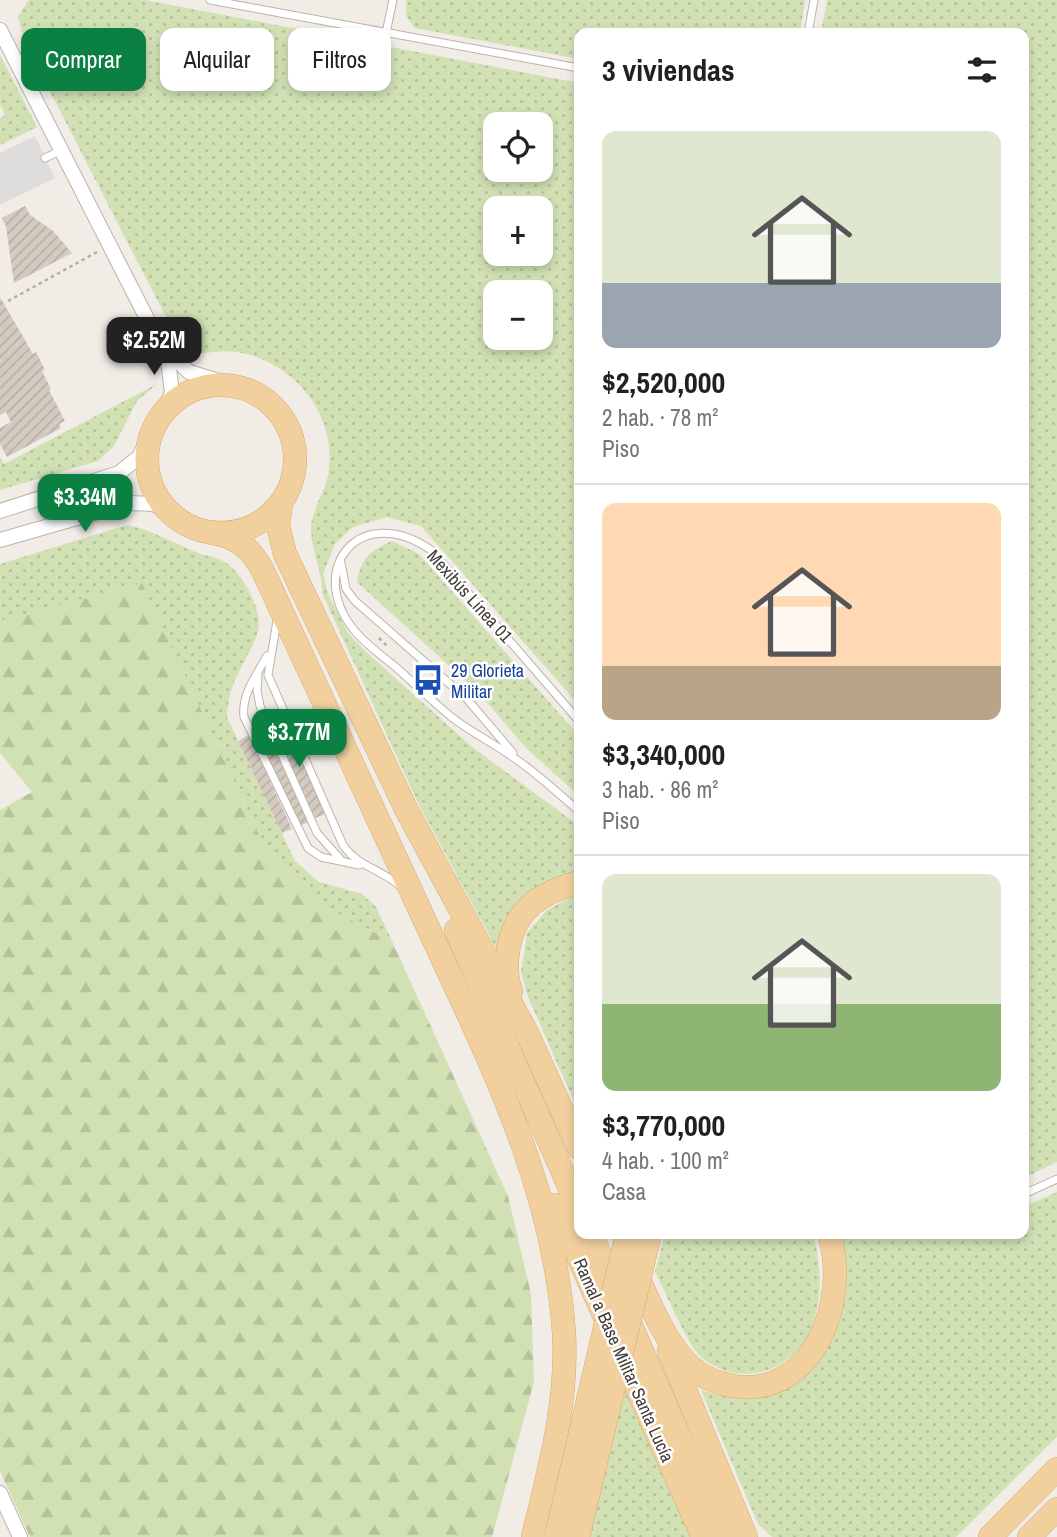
<!DOCTYPE html>
<html lang="es">
<meta charset="utf-8">
<style>
:root{--surface:#fff;--page:#f6f6f6;--text:#202124;--muted:#757577;--line:#e0e0e0;--accent:#0b8043}
body{margin:0;font-family:"Archivo Narrow",sans-serif;background:var(--page);color:var(--text);height:100vh;display:flex;flex-direction:column;font-size:26px;white-space:nowrap}
*{box-sizing:border-box;margin:0}
p{font-size:23px;color:var(--muted)}
.icon{flex:none;width:38px;height:38px;fill:none;stroke:currentColor;stroke-width:2;stroke-linecap:round;stroke-linejoin:round}
.map{position:relative;flex:1;overflow:hidden}
.sheet{position:absolute;left:574px;top:28px;width:455px;height:1211px;display:flex;flex-direction:column;background:var(--surface);border-radius:14px;box-shadow:0 4px 10px #0003}
.sheet>*{flex:none}
.top-card{position:absolute;left:21px;top:28px;width:448px;height:63px;display:flex;gap:14px}
.fabs{position:absolute;left:483px;top:112px;display:grid;gap:14px}
.fabs a{display:grid;place-items:center;width:70px;height:70px;border-radius:14px;background:var(--surface);box-shadow:0 4px 10px #0003;font-size:35px}
.price{position:absolute;translate:-50% -60px;padding:0 16px;border-radius:14px;background:var(--accent);color:#fff;font-size:23px;line-height:46px;filter:drop-shadow(0 2px 4px #0008)}
.price::after{content:'';position:absolute;left:50%;top:42px;width:21px;height:16px;margin-left:-10px;background:inherit;clip-path:polygon(0 0,100% 0,50% 100%)}
.price.on{background:#222;color:#fff}
ul{padding:0;list-style:none}
li{display:grid;align-content:center;gap:14px;height:371px;padding:0 28px}
li+li{border-top:2px solid var(--line)}
li span{display:grid;place-items:center;height:217px;border-radius:14px;color:#555}
li>.icon{margin-inline-start:auto}
span .icon{width:126px;height:126px;fill:#fffc;stroke-width:1}
li b{font-size:30px}
h2{display:flex;justify-content:space-between;align-items:center;height:84px;padding:0 28px;font-size:30px}
.tag{padding:0 24px;border-radius:14px;background:var(--surface);box-shadow:0 4px 10px #0003;font-size:24px;line-height:63px}
.tag.on{background:var(--accent);color:#fff}
.map>svg:first-child{display:block}
.grass{fill:url(#grass-dots);fill-rule:evenodd}
.forest{fill:url(#forest-firs)}
.parking{fill:#dfdddb}
.building{fill:url(#building-hatch)}
.lines{fill:none;stroke-linecap:round;stroke-linejoin:round}
.service-casing{stroke:#bbb3aa;stroke-width:9}
.minor-casing{stroke:#bbb3aa;stroke-width:16}
.primary-casing{stroke:#d5ab70;stroke-width:24}
.path{stroke:#bbad9d;stroke-width:2.5;stroke-dasharray:3.5 3.5;stroke-linecap:butt}
.service{stroke:#fff;stroke-width:7}
.minor{stroke:#fff;stroke-width:14}
.primary{stroke:#f2d09e;stroke-width:23}
.primary-bridge-casing{stroke:#d5ab70;stroke-width:24;stroke-linecap:butt}
.primary-bridge{stroke:#f2d09e;stroke-width:23}
.labels{text-anchor:middle;dominant-baseline:central;stroke-width:5;stroke-linejoin:round;paint-order:stroke}
.street-label{font-size:18px;fill:#433c36;stroke:#fff}
.transit-label{font-size:18px;fill:#164399;stroke:#fff;text-anchor:start}
</style>
<div class="map">
<svg width="1057" height="1537" viewBox="0 0 1057 1537">
<defs>
<pattern id="grass-dots" width="8" height="8" patternUnits="userSpaceOnUse" patternTransform="scale(1.75)"><rect width="8" height="8" fill="#d1e1b4"/><path d="M2 2h.1M6 6h.1" fill="none" stroke="#b5c29b" stroke-width="1.8" stroke-linecap="round"/></pattern>
<pattern id="forest-firs" width="22" height="20" patternUnits="userSpaceOnUse" patternTransform="scale(1.75)"><rect width="22" height="20" fill="#d1e1b4"/><path d="M5 1l3.5 6h-7zM16 11l3.5 6h-7z" fill="#b5c29b"/></pattern>
<pattern id="building-hatch" width="6" height="6" patternUnits="userSpaceOnUse" patternTransform="scale(1.75)"><rect width="6" height="6" fill="#d4cac0"/><path d="M-1 1l2-2M0 6l6-6M5 7l2-2" fill="none" stroke="#b7aea6"/></pattern>
</defs>
<rect width="100%" height="100%" fill="#f1ece6"/>
<g class="grass">
<path d="M 29,0 L 145,0 L 579,83 L 579,705 L 421,526 L 387,517 L 353,527 L 335,544 L 323,574 L 328,594 L 348,633 L 365,651 L 471,746 L 579,826 L 579,872 C 533,886 503,901 499,954 L 417,801 L 322,593 C 323,571 312,553 311,531 C 310,512 325,494 328,475 C 339,416 294,361 237,352 C 219,349 202,356 184,352 L 23,39 L 18,16 ZM 495,124 L 541,124 L 541,170 L 495,170 ZM 495,208 L 541,208 L 541,254 L 495,254 ZM 495,292 L 541,292 L 541,338 L 495,338 Z"/>
<polygon points="406,0 805,0 800,33 579,33 579,59 415,28 406,16"/>
<polygon points="827,0 1057,0 1057,1162 1024,1178 1024,33 821,33"/>
<polygon points="0,55 37,127 0,145 0,118 5,115 0,104"/>
<polygon points="157,384 137,401 114,446 98,461 0,490 0,457 4,464"/>
<path d="M 127,525 C 152,530 173,543 198,553 C 206,556 216,557 223,561 C 241,570 264,611 258,631 C 247,665 229,676 227,717 L 295,861 L 319,882 L 362,894 L 376,907 L 392,941 L 316,903 L 259,835 L 142,584 L 0,621 L 0,564 Z"/>
<path d="M 392,541 L 419,554 L 579,736 L 579,796 L 525,747 L 479,693 L 357,582 C 361,558 370,551 392,541 Z"/>
<polygon points="573,896 579,896 579,1113 528,997 521,972 527,933 547,910"/>
<path d="M 1057,1192 L 1057,1437 L 956,1537 L 772,1537 L 758,1524 L 701,1390 C 805,1425 866,1328 840,1234 L 1024,1234 L 1024,1207 Z"/>
<path d="M 665,1234 L 813,1234 C 821,1263 823,1295 813,1324 C 796,1372 740,1390 701,1357 C 688,1346 665,1291 655,1272 Z"/>
<polygon points="625,1384 693,1537 589,1537"/>
</g>
<polygon class="forest" points="142,583 259,835 316,903 392,941 508,1196 531,1294 534,1382 492,1537 30,1537 0,1471 0,810 32,792 0,753 0,621"/>
<polygon class="parking" points="35,136 55,178 0,205 0,153"/>
<g class="building">
<polygon points="25,206 30,215 53,231 72,253 14,283 6,227 2,218"/>
<polygon points="0,297 33,354 36,352 45,370 42,371 51,389 49,390 65,421 59,424 61,428 7,457 0,444 0,428 11,422 6,412 0,415"/>
<polygon points="283,720 326,814 315,818 272,725"/>
<polygon points="266,728 309,822 299,826 255,734"/>
<polygon points="249,735 292,829 282,833 238,741"/>
</g>
<g class="lines">
<defs>
<g id="service">
<polyline points="210,0 579,68"/>
<polyline points="386,33 393,0"/>
<polyline points="808,33 814,0"/>
<polyline points="45,158 62,150"/>
<polyline points="341,563 346,589 355,601 467,699 513,753"/>
<path d="M 277,621 L 268,675 L 343,845 C 358,867 381,869 400,886"/>
<path d="M 267,656 C 257,675 241,694 244,717 L 308,848 L 321,857 L 359,865"/>
<polyline points="258,675 257,690 260,706 317,833 342,861"/>
<path d="M 579,721 L 431,550 C 360,501 305,569 354,630 C 366,645 384,657 398,669 C 417,686 435,704 454,719 C 474,734 497,745 517,760 C 539,775 559,794 579,811"/>
<polyline points="1024,1194 1057,1179"/>
</g>
<g id="minor">
<polyline points="0,30 168,360 172,393 162,414"/>
<polyline points="167,351 189,372 235,386"/>
<polyline points="0,511 119,473 139,457 151,433"/>
<polyline points="0,540 129,503 154,504 173,515"/>
<polyline points="0,1493 20,1537"/>
</g>
<g id="primary">
<circle cx="221" cy="459" r="74"/>
<polyline points="281,503 278,526 285,554 406,809 527,1033 579,1148"/>
<path d="M 213,533 C 239,538 251,549 263,571 C 317,688 371,805 425,921 C 487,1056 554,1183 564,1334 C 568,1402 549,1471 533,1537"/>
<polyline points="456,930 579,1209"/>
<path d="M 511,991 C 502,967 508,928 527,909 C 541,894 560,888 579,882"/>
<polyline points="555,1205 703,1537"/>
<polyline points="591,1234 723,1537"/>
<path d="M 634,1268 C 647,1297 666,1345 690,1366 C 701,1377 718,1383 733,1386 C 814,1399 850,1299 829,1234"/>
<polyline points="669,1351 746,1537"/>
<polyline points="990,1537 1057,1469"/>
<polyline points="1029,1537 1057,1509"/>
</g>
</defs>
<use href="#service" class="service-casing"/>
<use href="#minor" class="minor-casing"/>
<use href="#primary" class="primary-casing"/>
<g class="path">
<polyline points="8,301 97,252"/>
<polyline points="379,638 388,647"/>
</g>
<use href="#service" class="service"/>
<use href="#minor" class="minor"/>
<use href="#primary" class="primary"/>
<defs>
<g id="primary-bridge">
<polyline points="556,1537 627,1234"/>
<polyline points="578,1537 650,1234"/>
</g>
</defs>
<use href="#primary-bridge" class="primary-bridge-casing"/>
<use href="#primary-bridge" class="primary-bridge"/>
</g>
<defs>
<symbol id="bus-bare" viewBox="-9 -9 18 18"><path d="M-5-6H5V4H4V6H2V4H-2V6H-4V4H-5ZM-3.5-4V0h7V-4ZM-3.5 1.2v1.5H-2V1.2ZM2 1.2v1.5H3.5V1.2Z" fill="#1a4fb4" stroke="#fff" stroke-width="2.5" paint-order="stroke"/></symbol>
</defs>
<g fill-rule="evenodd">
<use href="#bus-bare" x="406" y="658" width="44" height="44"/>
</g>
<g class="labels">
<g class="street-label">
<text transform="translate(470 596) rotate(48)">Mexibús Línea 01</text>
<text transform="translate(624 1360) rotate(66)">Ramal a Base Militar Santa Lucía</text>
</g>
<g class="transit-label">
<text x="451" y="670">29 Glorieta<tspan x="451" dy="21">Militar</tspan></text>
</g>
</g>
</svg>
<div class="fabs">
<a><svg class="icon" aria-label="locate" viewBox="0 0 24 24"><circle cx="12" cy="12" r="6"/><path d="M12 2v4M12 18v4M2 12h4M18 12h4"/></svg></a>
<a>+</a>
<a>−</a>
</div>
<b class="price on" style="left:154px;top:377px">$2.52M</b>
<b class="price" style="left:85px;top:534px">$3.34M</b>
<b class="price" style="left:299px;top:769px">$3.77M</b>
<div class="top-card">
<a class="tag on">Comprar</a>
<a class="tag">Alquilar</a>
<a class="tag">Filtros</a>
</div>
<section class="sheet">
<h2>3 viviendas<svg class="icon" aria-label="filters" viewBox="0 0 24 24"><path d="M4 7h16M4 17h16"/><circle cx="9" cy="7" r="2"/><circle cx="15" cy="17" r="2"/></svg></h2>
<ul>
<li><span style="background:linear-gradient(#dfe7d0 70%,#9aa5b1 0)"><svg class="icon" aria-label="home" viewBox="0 0 24 24"><path d="M3 11l9-7 9 7M6 9v11h12V9"/></svg></span><div><b>$2,520,000</b><p>2 hab. · 78 m²</p><p>Piso</p></div></li>
<li><span style="background:linear-gradient(#ffd9b3 75%,#b9a48a 0)"><svg class="icon" aria-label="home" viewBox="0 0 24 24"><path d="M3 11l9-7 9 7M6 9v11h12V9"/></svg></span><div><b>$3,340,000</b><p>3 hab. · 86 m²</p><p>Piso</p></div></li>
<li><span style="background:linear-gradient(#dfe7d0 60%,#8fb573 0)"><svg class="icon" aria-label="home" viewBox="0 0 24 24"><path d="M3 11l9-7 9 7M6 9v11h12V9"/></svg></span><div><b>$3,770,000</b><p>4 hab. · 100 m²</p><p>Casa</p></div></li>
</ul>
</section>
</div>
